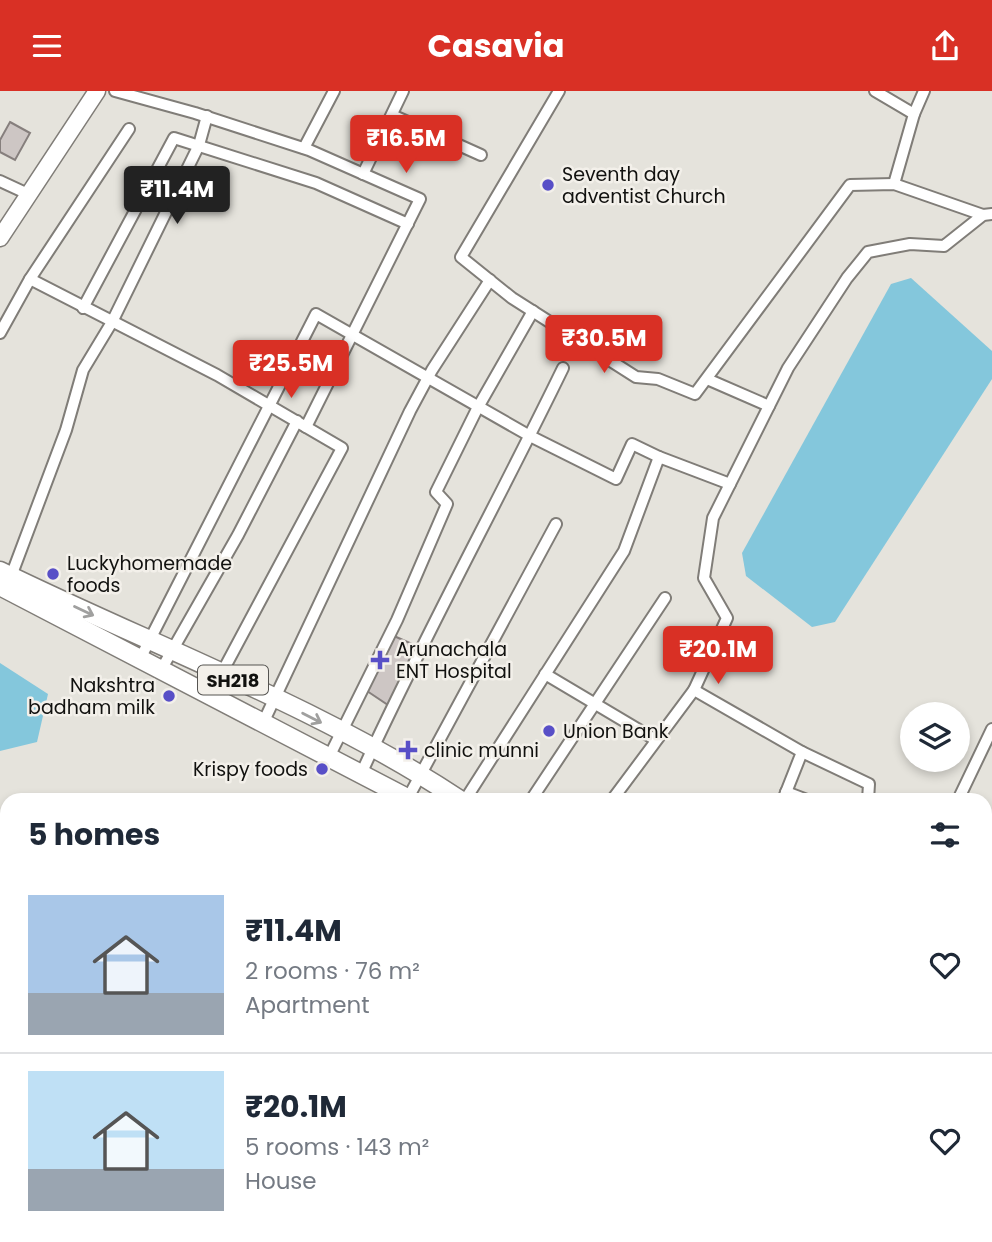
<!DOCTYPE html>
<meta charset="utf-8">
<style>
:root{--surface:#fff;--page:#f6f6f7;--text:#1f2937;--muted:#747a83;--line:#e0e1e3;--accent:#d93025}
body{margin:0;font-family:Poppins,sans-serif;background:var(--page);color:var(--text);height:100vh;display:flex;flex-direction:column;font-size:26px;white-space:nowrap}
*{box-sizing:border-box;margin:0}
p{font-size:23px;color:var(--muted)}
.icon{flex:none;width:38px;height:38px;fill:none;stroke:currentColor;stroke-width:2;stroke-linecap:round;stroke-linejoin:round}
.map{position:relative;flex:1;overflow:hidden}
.sheet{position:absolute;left:0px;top:702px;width:992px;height:450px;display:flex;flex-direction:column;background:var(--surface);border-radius:21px 21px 0 0;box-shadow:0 4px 10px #0003}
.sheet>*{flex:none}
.fabs{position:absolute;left:900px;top:611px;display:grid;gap:14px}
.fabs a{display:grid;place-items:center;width:70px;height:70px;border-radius:50%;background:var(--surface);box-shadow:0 4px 10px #0003;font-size:35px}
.price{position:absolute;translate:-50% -60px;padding:0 16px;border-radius:7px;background:var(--accent);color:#fff;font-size:23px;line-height:46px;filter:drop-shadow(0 2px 4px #0008)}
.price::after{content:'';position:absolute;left:50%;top:42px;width:21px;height:16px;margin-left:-10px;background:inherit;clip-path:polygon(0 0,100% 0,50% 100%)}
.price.active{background:#222;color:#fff}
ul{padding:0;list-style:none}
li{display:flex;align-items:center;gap:21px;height:175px;padding:0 28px}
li+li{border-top:2px solid var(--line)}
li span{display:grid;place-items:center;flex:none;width:196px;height:140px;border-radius:0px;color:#555}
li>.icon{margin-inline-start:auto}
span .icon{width:84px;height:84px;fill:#fffc;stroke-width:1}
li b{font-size:30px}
h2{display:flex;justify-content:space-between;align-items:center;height:84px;padding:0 28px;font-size:30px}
header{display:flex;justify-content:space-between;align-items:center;height:91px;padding:0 28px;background:var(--accent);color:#fff;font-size:32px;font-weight:700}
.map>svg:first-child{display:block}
.water{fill:#84c7dc}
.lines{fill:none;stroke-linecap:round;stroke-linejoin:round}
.stream{stroke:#84c7dc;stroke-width:3.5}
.building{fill:#cdc6c4;stroke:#867f7d;stroke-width:2}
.street-casing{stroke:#807d78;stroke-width:14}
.secondary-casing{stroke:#807d78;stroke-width:19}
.primary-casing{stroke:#807d78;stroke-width:21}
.street{stroke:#fff;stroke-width:10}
.secondary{stroke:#fff;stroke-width:16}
.primary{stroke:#fff;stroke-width:18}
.oneway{stroke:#a0a09f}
.poi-dot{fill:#584fc7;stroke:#f3f0ea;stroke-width:2.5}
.labels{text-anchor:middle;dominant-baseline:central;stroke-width:5;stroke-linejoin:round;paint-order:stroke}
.shield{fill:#f3f0ea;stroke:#555451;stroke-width:2}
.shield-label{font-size:18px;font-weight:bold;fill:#11110f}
.poi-label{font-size:19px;fill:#11110f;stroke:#f3f0ea;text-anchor:start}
</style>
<header><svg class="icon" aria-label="menu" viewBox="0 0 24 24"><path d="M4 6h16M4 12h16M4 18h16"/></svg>Casavia<svg class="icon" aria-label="share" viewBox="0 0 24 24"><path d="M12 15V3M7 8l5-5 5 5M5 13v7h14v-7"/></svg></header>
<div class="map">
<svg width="992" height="1151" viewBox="0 0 992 1151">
<rect width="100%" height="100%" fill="#e5e3dc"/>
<g class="water">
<polygon points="911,187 992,260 992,288 835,531 812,536 746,485 742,462 891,193"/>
<polygon points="0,572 48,603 37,651 0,660"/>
</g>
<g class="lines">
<polyline class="stream" points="985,1144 992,1136"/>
</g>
<g class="building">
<polygon points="10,31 30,42 15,69 0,61 0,49"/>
<polygon points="394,545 419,556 388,614 367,600"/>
<polygon points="992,1051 992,1070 985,1065"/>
</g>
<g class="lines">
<defs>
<g id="street">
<polyline points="115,0 195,22 309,59 420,108 306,336"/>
<polyline points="559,0 461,166 512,207 636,286 658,288 695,303 850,94 894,93 983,124"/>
<polyline points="875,0 914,23 894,93"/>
<polyline points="914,23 924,0"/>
<polyline points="392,24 481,64"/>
<polyline points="304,57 334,0"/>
<polyline points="363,83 403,0"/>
<polyline points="0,90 28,103"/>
<polyline points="30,188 129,38"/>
<polyline points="83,217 174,47 316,92 408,133"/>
<polyline points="0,242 30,188 217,284 342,357 210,604"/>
<polyline points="707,288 769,315"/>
<polyline points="10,488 66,339 83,279 112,231 199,54 207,25"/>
<polyline points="140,568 316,223 530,345 616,388 632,353 659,366"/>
<polyline points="161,579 238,444 297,330"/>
<polyline points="545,583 656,649"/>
<polyline points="694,599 727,527 704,487 713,427 788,277 847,187 868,161 910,153 944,155 983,124 992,123"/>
<polyline points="263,632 410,320 432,279 490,189"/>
<polyline points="802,661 869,693 868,709"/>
<polyline points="329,666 397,529 447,413 436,401 477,318 533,220"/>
<path d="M 361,683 C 424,545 497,413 563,277"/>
<polyline points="786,701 807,709"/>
<polyline points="408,707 556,433"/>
<polyline points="465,709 624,460 659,366 730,393"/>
<polyline points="531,709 665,507"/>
<polyline points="612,709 694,599 802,661 783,709"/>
<polyline points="958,709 992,638"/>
<polyline points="0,820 7,813"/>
<polyline points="0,896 7,899"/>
<polyline points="0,1063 7,1047"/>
<polyline points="318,1144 336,1151"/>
<polyline points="556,1144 570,1151"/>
<polyline points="715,1144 728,1151"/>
<polyline points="867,1144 877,1149"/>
<polyline points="35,1151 35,1144"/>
<polyline points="100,1151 102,1144"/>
<polyline points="155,1151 156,1144"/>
<polyline points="308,1151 309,1144"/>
<polyline points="424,1151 425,1144"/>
<polyline points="507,1151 511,1144"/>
<polyline points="660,1151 663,1144"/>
</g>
<polyline id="secondary" points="0,147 97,0"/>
<g id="primary">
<path d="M 0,480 C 151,554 320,616 460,709"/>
<polyline points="0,495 411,709"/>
<polyline points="985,973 992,964"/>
</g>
</defs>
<use href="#street" class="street-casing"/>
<use href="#secondary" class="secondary-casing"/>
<use href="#primary" class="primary-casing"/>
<use href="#street" class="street"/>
<use href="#secondary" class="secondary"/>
<use href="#primary" class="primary"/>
</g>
<defs><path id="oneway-shaft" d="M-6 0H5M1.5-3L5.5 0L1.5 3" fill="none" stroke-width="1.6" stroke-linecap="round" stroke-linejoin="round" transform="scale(1.75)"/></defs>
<g class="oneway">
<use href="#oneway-shaft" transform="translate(84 520) rotate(25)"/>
<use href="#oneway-shaft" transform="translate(312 627) rotate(27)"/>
</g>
<g class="poi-dot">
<circle cx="548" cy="94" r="7"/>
<circle cx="53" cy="483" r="7"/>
<path d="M376.5 558.5h7v7h7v7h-7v7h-7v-7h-7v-7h7z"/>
<circle cx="169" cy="605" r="7"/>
<circle cx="549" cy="640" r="7"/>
<path d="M404.5 648.5h7v7h7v7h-7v7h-7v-7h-7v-7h7z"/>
<circle cx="322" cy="678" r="7"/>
</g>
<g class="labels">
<rect class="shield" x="198" y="574.5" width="70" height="29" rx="5"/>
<g class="shield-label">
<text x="233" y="589">SH218</text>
</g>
<g class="poi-label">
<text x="562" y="83">Seventh day<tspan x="562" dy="22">adventist Church</tspan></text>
<text x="67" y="472">Luckyhomemade<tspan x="67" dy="22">foods</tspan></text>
<text x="396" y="558">Arunachala<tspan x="396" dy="22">ENT Hospital</tspan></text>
<text x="155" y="594" text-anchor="end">Nakshtra<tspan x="155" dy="22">badham milk</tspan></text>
<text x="563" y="640">Union Bank</text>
<text x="424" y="659">clinic munni</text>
<text x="308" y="678" text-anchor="end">Krispy foods</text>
</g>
</g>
</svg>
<div class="fabs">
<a><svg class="icon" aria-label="layers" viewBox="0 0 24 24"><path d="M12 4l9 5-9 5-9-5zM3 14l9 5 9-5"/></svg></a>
</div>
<b class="price" style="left:406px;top:84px">₹16.5M</b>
<b class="price active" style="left:177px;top:135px">₹11.4M</b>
<b class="price" style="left:604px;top:284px">₹30.5M</b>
<b class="price" style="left:291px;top:309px">₹25.5M</b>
<b class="price" style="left:718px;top:595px">₹20.1M</b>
<section class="sheet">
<h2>5 homes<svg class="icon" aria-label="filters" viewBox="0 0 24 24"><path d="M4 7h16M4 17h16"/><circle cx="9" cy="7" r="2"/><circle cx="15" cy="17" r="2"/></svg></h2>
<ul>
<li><span style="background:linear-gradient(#a9c7e8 70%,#9aa5b1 0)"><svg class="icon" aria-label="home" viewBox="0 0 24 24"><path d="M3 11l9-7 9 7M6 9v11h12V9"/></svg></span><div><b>₹11.4M</b><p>2 rooms · 76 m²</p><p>Apartment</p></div><svg class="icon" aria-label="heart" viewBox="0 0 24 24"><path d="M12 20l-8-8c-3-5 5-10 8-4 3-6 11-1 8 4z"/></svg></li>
<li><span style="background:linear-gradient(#bfe0f5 70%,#9aa5b1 0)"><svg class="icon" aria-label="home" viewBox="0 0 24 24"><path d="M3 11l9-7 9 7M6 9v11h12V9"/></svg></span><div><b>₹20.1M</b><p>5 rooms · 143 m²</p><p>House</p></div><svg class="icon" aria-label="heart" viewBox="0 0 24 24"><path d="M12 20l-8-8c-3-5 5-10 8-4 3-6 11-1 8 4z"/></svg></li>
</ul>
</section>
</div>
